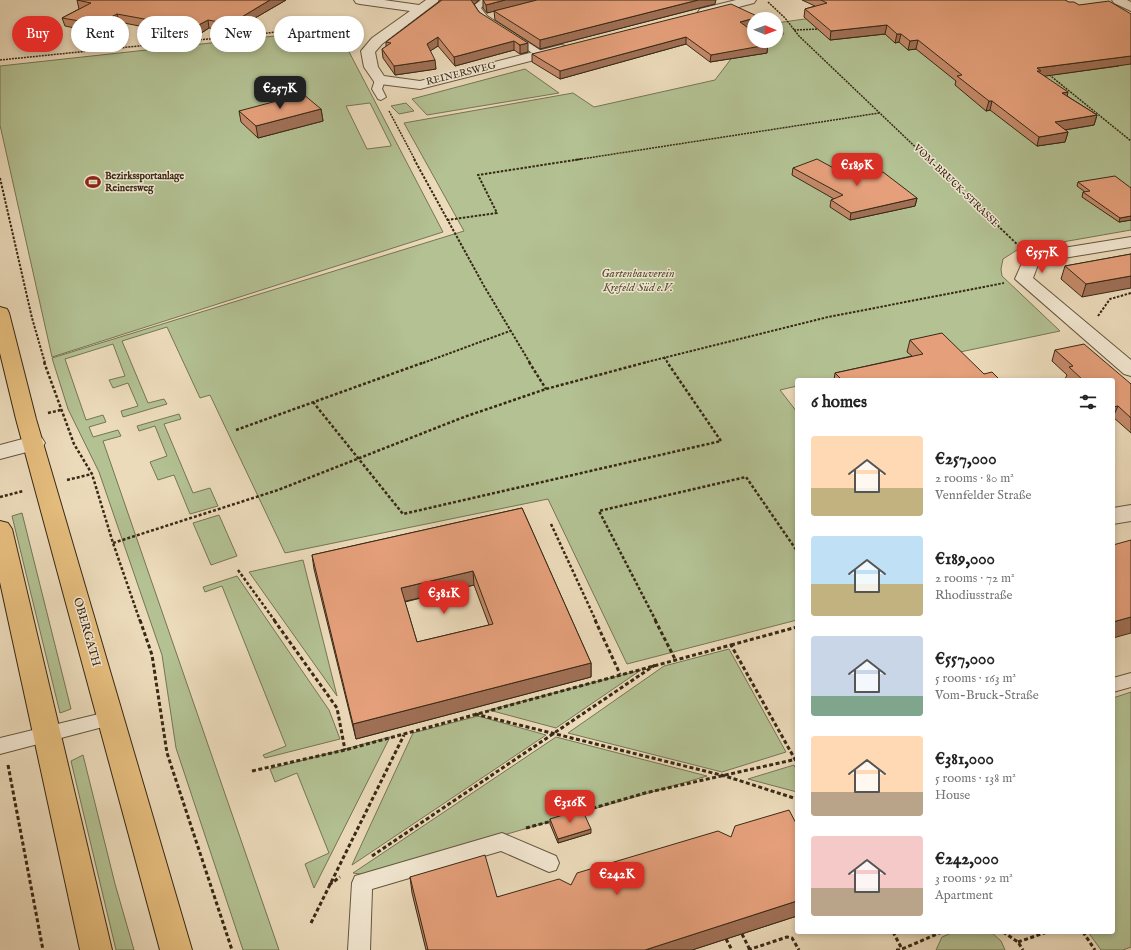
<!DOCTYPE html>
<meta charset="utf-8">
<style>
:root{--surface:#fff;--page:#f2f2f2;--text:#222;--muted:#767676;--accent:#d93025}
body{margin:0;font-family:"IM FELL English",serif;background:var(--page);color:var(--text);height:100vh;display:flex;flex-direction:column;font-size:15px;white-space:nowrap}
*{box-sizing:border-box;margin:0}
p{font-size:13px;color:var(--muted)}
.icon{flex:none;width:22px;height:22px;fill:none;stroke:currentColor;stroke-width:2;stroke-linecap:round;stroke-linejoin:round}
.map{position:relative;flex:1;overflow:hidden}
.sheet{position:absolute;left:795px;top:378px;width:320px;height:556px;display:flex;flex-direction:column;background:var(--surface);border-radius:4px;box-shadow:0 2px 6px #0003}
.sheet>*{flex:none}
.banner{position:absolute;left:12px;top:16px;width:380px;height:36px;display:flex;gap:8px}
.needle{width:26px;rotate:91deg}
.fabs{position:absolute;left:747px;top:12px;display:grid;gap:8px}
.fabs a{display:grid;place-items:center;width:36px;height:36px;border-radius:50%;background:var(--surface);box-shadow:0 2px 6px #0003;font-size:20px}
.price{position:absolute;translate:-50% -34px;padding:0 9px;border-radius:8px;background:var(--accent);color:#fff;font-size:13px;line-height:26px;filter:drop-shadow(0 1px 2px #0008)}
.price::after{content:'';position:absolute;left:50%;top:24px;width:12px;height:9px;margin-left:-6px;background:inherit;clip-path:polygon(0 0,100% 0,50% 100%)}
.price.active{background:#222;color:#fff}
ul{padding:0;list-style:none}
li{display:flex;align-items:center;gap:12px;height:100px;padding:0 16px}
li span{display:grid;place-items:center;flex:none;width:112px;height:80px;border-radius:4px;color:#555}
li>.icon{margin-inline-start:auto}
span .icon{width:48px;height:48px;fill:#fffc;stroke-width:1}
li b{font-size:17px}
h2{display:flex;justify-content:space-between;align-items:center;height:48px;padding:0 16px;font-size:17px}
.pill{padding:0 14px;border-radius:18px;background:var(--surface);box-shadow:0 2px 6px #0003;font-size:14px;line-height:36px}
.pill.active{background:var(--accent);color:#fff}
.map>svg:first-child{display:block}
.green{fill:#b3c193;stroke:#767554;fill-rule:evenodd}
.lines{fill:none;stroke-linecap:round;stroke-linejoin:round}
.lane-casing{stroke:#65563f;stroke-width:2}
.street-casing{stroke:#65563f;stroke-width:2}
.primary-casing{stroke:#382916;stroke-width:2}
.path-far3{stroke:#382916;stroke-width:1.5;stroke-dasharray:2 1;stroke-linecap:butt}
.path-far2{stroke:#382916;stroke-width:2;stroke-dasharray:2.5 1.5;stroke-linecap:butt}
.path-far1{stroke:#382916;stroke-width:2.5;stroke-dasharray:3 2;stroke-linecap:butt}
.path{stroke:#382916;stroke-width:3;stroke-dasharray:4 2.5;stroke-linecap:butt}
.lane{fill:#f3e8d3;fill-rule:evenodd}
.street{fill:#f3e8d3;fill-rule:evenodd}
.primary{fill:#e6be7e;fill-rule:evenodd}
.wall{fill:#c58a6a;stroke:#382916;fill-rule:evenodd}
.shaded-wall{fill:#a07056;stroke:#382916}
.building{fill:#e5a07b;stroke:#382916;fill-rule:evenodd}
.labels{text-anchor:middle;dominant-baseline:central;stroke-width:3;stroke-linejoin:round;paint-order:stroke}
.far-street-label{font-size:10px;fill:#382916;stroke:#f3e8d3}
.far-poi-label{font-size:10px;font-weight:bold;fill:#382916;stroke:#f3e8d3;text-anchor:start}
.park-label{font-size:12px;font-style:italic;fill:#574f35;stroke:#f3e8d3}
.street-label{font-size:12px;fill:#382916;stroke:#f3e8d3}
</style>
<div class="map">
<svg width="1131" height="950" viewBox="0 0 1131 950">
<rect width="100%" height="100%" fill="#ecdbbb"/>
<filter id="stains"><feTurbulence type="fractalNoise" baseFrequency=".005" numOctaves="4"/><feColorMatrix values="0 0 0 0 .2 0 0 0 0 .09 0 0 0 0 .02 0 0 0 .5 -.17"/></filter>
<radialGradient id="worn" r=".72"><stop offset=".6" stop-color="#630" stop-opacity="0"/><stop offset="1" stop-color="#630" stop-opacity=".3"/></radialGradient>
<g class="green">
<polygon points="812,18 1131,26 1131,230 1017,250 1003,259 1001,269 1002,276 1060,331 827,380 797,380 797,386 780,390 797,412 797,620 627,664 548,499 285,553 210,395 200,398 167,327 122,341 148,403 164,399 167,404 123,417 121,411 138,406 128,383 113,388 109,380 125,376 113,344 65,359 86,420 103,415 106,422 89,427 93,437 118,430 121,436 103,441 279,950 243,950 176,748 162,655 99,472 68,409 52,358 464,231 404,123 573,93 594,107 715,80 731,59 707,47 754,41 776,41 776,35 784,34 776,23"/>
<path d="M 284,35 L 346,46 L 443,232 L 52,357 L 0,125 L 0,66 ZM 370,103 L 391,145 L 391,146 L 367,149 L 346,106 Z"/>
<polygon points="525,69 559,93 427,115 412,99"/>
<polygon points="406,103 414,111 399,114 391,106"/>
<polygon points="179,414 181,419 164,424 193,493 210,488 218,506 190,514 174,475 158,480 150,462 167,456 155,426 139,431 137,426"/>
<polygon points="22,513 71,709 60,713 12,516"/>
<polygon points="219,515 237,556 211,565 193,523"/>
<polygon points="303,560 337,696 249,572"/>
<polygon points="237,576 329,710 340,739 265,758 263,755 286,746 222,586 205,592 203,587"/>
<polygon points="729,649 786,752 722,772 568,733 664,666"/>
<polygon points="641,670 556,728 489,710"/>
<polygon points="1131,692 1131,947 1123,950 1101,950 1088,932 1113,932 1113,698"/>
<polygon points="478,716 546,735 352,865 413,733"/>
<polygon points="390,737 314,888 305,864 329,853 297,773 275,782 270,769"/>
<polygon points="556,737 707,776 366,875 353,873"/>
<polygon points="83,755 115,884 134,950 116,950 71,761"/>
<polygon points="794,765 797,771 797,792 748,779"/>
<polygon points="954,932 991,932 1001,941 1005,950 936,950 942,937"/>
</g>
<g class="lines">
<defs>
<g id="lane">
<polygon points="481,0 490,0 481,8 487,16 543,52 545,54 543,56 537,56 481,20 472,7"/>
<polygon points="380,77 385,80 382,89 386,97 381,100 378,99 372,89 375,80"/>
<polygon points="1131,673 1131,687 1113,692 1113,678"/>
<polygon points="111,711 118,713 120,718 118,723 0,754 0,738"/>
<polygon points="502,833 556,856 559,863 556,870 549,872 501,851 372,889 370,950 348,950 352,883 355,876"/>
</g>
<g id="street">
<polygon points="354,0 384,0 419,5 426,0 440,0 382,44 375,52 378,67 384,76 420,81 561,45 566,46 568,49 566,52 420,89 380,84 375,83 364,67 361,51 372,38 410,11 360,4 356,3"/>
<polygon points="736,0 756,0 754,3 704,16 700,15 698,12 700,9"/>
<polygon points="1112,0 1127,0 1131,2 1131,11 1114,3"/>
<polygon points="1131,237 1131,247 1039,262 1033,278 1131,360 1131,376 1124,374 1015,279 1026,254"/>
<polygon points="34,436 42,438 45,443 42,448 0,459 0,445"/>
<polygon points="1131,505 1131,521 1113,524 1113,508"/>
</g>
<g id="primary">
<polygon points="0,307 7,309 9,313 36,419 192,950 160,950 16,419 0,353"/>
<polygon points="0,521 8,523 12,529 112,950 80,950 0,582"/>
</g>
</defs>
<use href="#lane" class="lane-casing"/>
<use href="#street" class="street-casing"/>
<use href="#primary" class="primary-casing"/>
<g class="path-far3">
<polyline points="768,2 785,18 799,36 929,160"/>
<polyline points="794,30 819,29"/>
<polyline points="0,60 277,32 351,45"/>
<polyline points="1047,73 1131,141"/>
<polyline points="389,111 415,160"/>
<polyline points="575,160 879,113"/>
</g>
<g class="path-far2">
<polyline points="414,159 484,286 530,363"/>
<polyline points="928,159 1019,246"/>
<polyline points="0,178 32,318 45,363"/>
<polyline points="447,220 497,213 478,175 581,159"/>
<polyline points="1098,316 1110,299 1131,293"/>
<polyline points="664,357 668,363"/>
<polyline points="423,363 510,331"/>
<polyline points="643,363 828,317 1004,283"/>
</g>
<g class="path-far1">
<polyline points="44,362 74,444 92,474 113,543 140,621"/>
<polyline points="529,362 546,389"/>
<polyline points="313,402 403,514 721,441 667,362"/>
<polyline points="48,413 61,410"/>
<polyline points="236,430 425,362"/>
<polyline points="67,480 92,474"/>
<polyline points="0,497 23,491"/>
<polyline points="551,524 596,621"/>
<polyline points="113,543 278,490 464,417 546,389 647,362"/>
<polyline points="238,570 275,621"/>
<polyline points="656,621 599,511 746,477 797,551"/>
</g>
<g class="path">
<polyline points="140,620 152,655 167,753 232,950"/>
<polyline points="274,620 337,708 345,750"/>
<polyline points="595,620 620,674"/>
<polyline points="655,620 675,659"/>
<polyline points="731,645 797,627"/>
<polyline points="475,714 725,776 797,799"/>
<polyline points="8,765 43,950"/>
<polyline points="252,771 345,750 731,645 797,763"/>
<polyline points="580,812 645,793 797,759"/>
<polyline points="526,828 552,821"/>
<polyline points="372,856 655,665"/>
<polyline points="329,885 340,877"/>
<polyline points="311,923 404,735"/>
<polyline points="893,932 902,949 942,932"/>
<polyline points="1003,932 1018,942 1023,950"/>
<polyline points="1083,932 1095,950"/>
<polyline points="742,934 750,950"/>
<polyline points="726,939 732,950"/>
<polyline points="1018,942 1047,932"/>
<polyline points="748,950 787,937 792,938 799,950"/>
<polyline points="896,950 903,950"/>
</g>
<use href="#lane" class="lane"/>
<use href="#street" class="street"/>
<use href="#primary" class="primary"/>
</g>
<g class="wall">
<polygon points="77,0 286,0 231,32 209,28 195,37 119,22 99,33 65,26 62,18 79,9"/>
<polygon points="439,0 479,0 474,4 479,12 528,52 520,54 514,50 455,66 438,46 430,51 436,69 395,75 383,58 382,49 386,47 386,42 439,2"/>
<polygon points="483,0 715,4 540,49 495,20 494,11 487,13 483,8"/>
<polygon points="802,0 1065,0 1119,66 1044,76 1067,96 1097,115 1094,125 1065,130 1068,132 1065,142 1037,146 990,110 986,111 955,85 956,81 916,49 908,50 899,42 895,43 885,34 830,40 804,17 805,9 815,6"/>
<polygon points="759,17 759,19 754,19 747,27 767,50 767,53 710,62 686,44 560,79 532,62 532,54"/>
<polygon points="321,109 323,121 258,138 241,122 239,111"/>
<polygon points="793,168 852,178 917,198 915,206 850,220 830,207 831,200 834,199 792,175"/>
<polygon points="1078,182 1131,188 1131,220 1119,222 1082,197 1083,192 1085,192 1077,186"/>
<polygon points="1131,254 1082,297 1061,279 1065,266"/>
<polygon points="910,340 984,374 1000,380 834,380 835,373 912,356 907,352"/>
<polygon points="1055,350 1131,384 1131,433 1113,417 1113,380 1067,380 1065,379 1067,375 1052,361"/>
<path d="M 522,508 L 591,663 L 591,677 L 356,739 L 314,569 L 312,555 ZM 474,585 L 489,625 L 417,642 L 405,602 Z"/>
<polygon points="550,819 591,833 558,843 550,824"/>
<polygon points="410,877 497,897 571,885 797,916 692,950 426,950 412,893"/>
</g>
<g class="shaded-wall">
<polygon points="270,0 286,0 231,32 230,24"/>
<polygon points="470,0 479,0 471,7"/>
<polygon points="505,0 539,0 487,13 486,5"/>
<polygon points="698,0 716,0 715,4 540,49 540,40"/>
<polygon points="117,14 119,22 99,33 97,24"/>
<polygon points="759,17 759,19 754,19 754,26 739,30 740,22"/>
<polygon points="208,20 209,28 195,37 193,28"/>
<polygon points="887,25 885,34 830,40 831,31"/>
<polygon points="897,34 901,34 899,42 895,43"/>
<polygon points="438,37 438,46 427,53 427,44"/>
<polygon points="686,37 686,44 560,79 560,71"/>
<polygon points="918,40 916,49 908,50 910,41"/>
<polygon points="514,41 514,50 455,66 454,57"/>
<polygon points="528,43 528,52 520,54 520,45"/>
<polygon points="768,43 767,53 710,62 711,55"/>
<polygon points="1131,56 1131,64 1039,77 1037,68"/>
<polygon points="435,60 436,69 395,75 394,66"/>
<polygon points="1068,92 1066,102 1062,93"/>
<polygon points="989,101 992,101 990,110 986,111"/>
<polygon points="321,109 323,121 258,138 256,126"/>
<polygon points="1097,115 1094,125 1052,132 1055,122"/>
<polygon points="1068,132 1065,142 1037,146 1039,137"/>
<polygon points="917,198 915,206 850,220 851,213"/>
<polygon points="1131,216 1131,220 1119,222 1120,218"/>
<polygon points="1131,276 1131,288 1082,297 1086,284"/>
<polygon points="1118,406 1113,417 1113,407"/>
<polygon points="473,571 474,585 402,602 401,588"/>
<polygon points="1131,617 1131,633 1113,638 1113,622"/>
<polygon points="591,663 591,677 356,739 353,724"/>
<polygon points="591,829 591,833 558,843 558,839"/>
<polygon points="797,901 797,916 692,950 645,950"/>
</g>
<g class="building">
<polygon points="77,0 270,0 230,24 208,20 193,28 117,14 97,24 62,18 91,3"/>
<polygon points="442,0 471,0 479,12 528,43 520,45 514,41 454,57 438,37 427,44 435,60 394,66 382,49 391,43 386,42"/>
<polygon points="483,0 505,0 486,5"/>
<polygon points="537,0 698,0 540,40 494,11"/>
<polygon points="821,0 1065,0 1069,2 1074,2 1079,5 1109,1 1131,14 1131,56 1037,68 1041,71 1037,71 1068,92 1062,93 1097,115 1055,122 1068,132 1039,137 992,101 989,101 957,76 962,75 918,40 910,41 901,34 897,34 887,25 831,31 805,9 827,3"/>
<polygon points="731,4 759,17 740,22 754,32 754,41 766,41 768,43 765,43 767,45 711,55 686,37 560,71 532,54"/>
<polygon points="303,94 321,109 256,126 239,111"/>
<polygon points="817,159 852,178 883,172 917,198 851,213 831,200 843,195 793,168"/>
<polygon points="1115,176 1131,188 1131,216 1120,218 1083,192 1090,191 1078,182"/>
<polygon points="1131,254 1131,276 1086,284 1065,266"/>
<polygon points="942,333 984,374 992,372 1000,380 842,380 835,373 923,354 910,340"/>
<polygon points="1084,344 1131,384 1131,418 1118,406 1113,407 1113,380 1083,380 1069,367 1073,366 1055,350"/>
<path d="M 522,508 L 591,663 L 353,724 L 312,555 ZM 473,571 L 493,624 L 417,642 L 401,588 Z"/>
<polygon points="1131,540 1131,617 1113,622 1113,545"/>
<polygon points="582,809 591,829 558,839 550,819"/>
<polygon points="789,810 797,825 797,901 645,950 428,950 410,877 485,855 497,897 559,879 571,885 577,873 718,831 731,837 735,826"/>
</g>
<defs>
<symbol id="stadium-bare" viewBox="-9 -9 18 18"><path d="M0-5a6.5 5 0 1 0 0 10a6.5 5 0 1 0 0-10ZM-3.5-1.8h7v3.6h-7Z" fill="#8f2418" stroke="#f3e8d3" stroke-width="2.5" paint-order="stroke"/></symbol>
</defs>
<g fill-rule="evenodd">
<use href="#stadium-bare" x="82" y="171" width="22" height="22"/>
</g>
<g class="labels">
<g class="far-street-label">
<text transform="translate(461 74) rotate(-14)">REINERSWEG</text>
<text transform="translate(956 186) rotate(44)">VOM-BRUCK-STRASSE</text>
</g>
<g class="far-poi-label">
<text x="105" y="176">Bezirkssportanlage<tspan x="105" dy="12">Reinersweg</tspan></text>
</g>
<g class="park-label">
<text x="638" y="273">Gartenbauverein<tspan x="638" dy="14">Krefeld Süd e.V.</tspan></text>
</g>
<g class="street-label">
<text transform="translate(87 632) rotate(74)">OBERGATH</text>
</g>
</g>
<rect width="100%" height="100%" filter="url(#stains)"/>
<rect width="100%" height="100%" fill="url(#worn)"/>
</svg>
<div class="fabs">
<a><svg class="needle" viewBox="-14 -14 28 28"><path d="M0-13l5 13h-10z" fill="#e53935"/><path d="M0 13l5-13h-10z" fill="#767676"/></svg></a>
</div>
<b class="price active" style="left:280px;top:110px">€257K</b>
<b class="price" style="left:857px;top:187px">€189K</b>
<b class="price" style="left:1042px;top:274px">€557K</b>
<b class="price" style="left:444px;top:615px">€381K</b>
<b class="price" style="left:570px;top:824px">€316K</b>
<b class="price" style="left:617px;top:896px">€242K</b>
<div class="banner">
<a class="pill active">Buy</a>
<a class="pill">Rent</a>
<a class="pill">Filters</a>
<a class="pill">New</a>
<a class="pill">Apartment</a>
</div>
<section class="sheet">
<h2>6 homes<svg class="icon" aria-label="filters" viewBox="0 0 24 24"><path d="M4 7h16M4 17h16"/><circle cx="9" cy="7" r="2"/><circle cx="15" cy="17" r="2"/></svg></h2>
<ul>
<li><span style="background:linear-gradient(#ffd9b3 65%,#c2b280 0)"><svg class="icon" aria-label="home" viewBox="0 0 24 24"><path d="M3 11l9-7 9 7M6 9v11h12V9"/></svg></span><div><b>€257,000</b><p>2 rooms · 80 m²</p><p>Vennfelder Straße</p></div></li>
<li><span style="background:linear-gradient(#bfe0f5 60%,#c2b280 0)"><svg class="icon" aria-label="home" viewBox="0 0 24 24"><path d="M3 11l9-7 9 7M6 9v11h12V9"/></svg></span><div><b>€189,000</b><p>2 rooms · 72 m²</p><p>Rhodiusstraße</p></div></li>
<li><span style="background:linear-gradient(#c9d6e8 75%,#7fa58c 0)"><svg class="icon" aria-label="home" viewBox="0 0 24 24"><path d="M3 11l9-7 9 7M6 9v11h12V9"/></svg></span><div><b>€557,000</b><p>5 rooms · 163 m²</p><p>Vom-Bruck-Straße</p></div></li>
<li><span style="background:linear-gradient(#ffd9b3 70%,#b9a48a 0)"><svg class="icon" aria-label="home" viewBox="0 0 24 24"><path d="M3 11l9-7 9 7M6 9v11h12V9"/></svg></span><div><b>€381,000</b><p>5 rooms · 138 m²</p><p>House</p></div></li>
<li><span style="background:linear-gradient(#f6c9c9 65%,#b9a48a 0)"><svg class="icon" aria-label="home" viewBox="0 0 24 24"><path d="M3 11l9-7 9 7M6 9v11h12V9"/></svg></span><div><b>€242,000</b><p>3 rooms · 92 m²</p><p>Apartment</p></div></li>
</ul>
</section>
</div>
